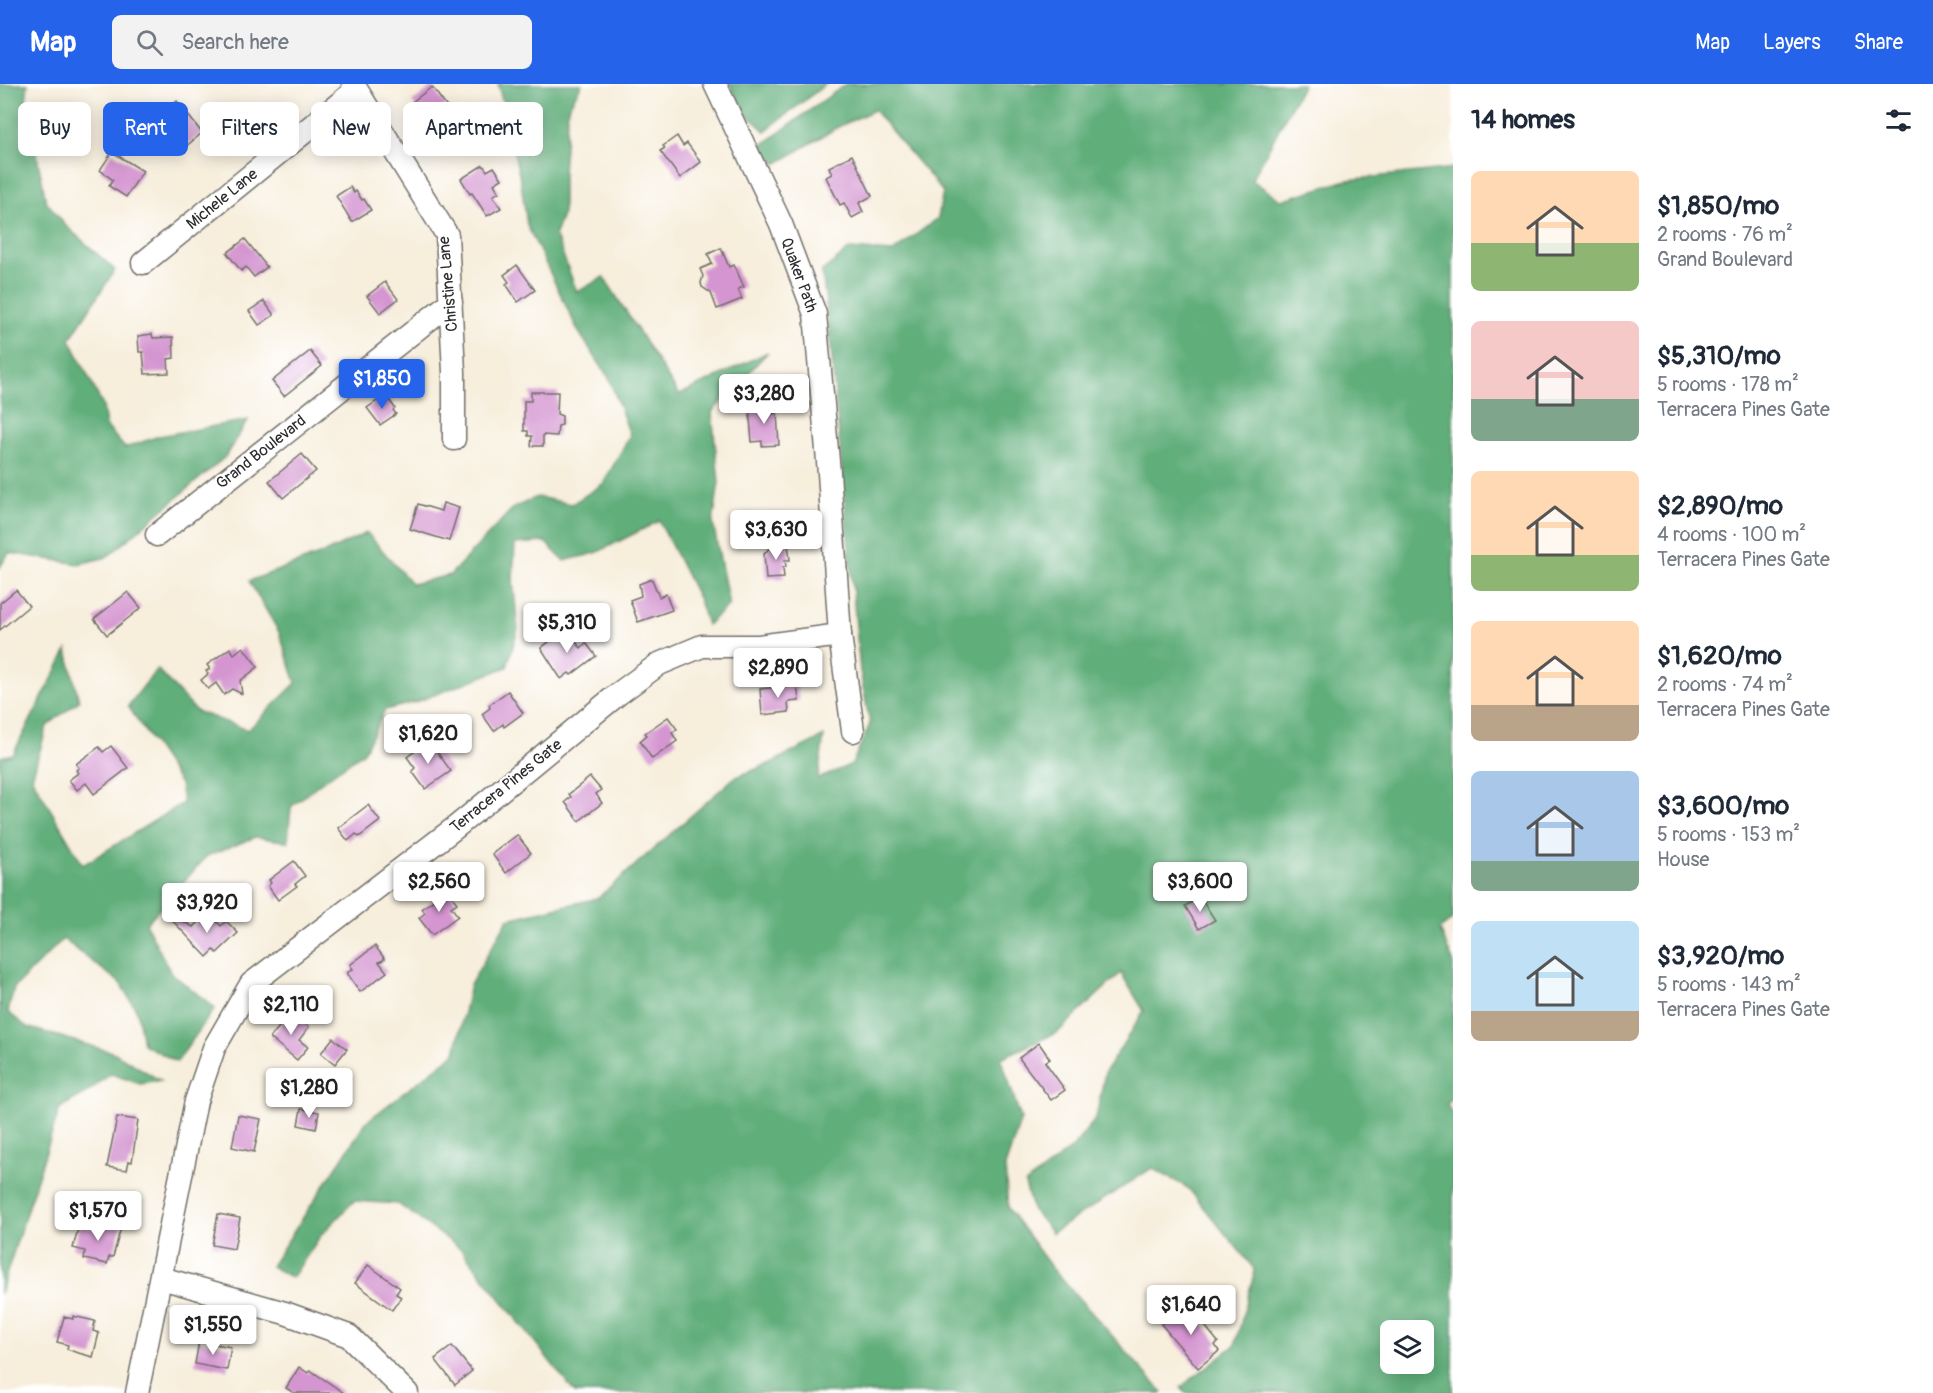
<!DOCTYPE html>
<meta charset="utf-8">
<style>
:root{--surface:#fff;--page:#f2f2f3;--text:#1f2937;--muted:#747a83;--accent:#2563eb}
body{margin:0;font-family:Pangolin,sans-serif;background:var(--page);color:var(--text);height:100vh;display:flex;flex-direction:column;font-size:22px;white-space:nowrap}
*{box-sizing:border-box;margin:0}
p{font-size:20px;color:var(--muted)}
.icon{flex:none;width:33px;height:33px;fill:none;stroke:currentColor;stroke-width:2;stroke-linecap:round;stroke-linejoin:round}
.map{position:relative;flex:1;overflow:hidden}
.sheet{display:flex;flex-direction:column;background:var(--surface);width:480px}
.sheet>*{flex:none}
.guide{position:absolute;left:18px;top:18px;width:570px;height:54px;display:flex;gap:12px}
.buttons{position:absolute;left:1380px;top:1236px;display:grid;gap:12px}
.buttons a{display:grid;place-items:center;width:54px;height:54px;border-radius:9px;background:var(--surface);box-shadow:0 3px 15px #0003;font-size:30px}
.price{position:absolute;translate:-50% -51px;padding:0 14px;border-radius:6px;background:#fff;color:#222;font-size:20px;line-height:39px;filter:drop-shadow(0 2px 3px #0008)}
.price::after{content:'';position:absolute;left:50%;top:36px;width:18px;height:14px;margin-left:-9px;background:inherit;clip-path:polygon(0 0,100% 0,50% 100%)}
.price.on{background:var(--accent);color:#fff}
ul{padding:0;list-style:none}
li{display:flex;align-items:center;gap:18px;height:150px;padding:0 18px}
li span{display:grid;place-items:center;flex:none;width:168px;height:120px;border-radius:9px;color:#555}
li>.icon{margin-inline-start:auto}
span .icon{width:72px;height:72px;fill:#fffc;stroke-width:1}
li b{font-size:26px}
h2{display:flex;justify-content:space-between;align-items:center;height:72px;padding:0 18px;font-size:26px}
.tag{padding:0 21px;border-radius:9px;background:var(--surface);box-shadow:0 3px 15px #0003;font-size:21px;line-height:54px}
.tag.on{background:var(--accent);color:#fff}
header{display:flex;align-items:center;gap:36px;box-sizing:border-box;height:84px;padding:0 30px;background:var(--accent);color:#fff}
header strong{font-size:28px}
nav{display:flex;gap:33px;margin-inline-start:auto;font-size:21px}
.search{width:420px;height:54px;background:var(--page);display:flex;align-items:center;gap:15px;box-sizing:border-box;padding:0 21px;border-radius:9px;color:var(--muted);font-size:22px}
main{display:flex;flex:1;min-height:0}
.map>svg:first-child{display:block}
.forest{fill:#60ae7a;stroke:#466c52;stroke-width:1.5;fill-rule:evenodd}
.building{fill:#d495d0}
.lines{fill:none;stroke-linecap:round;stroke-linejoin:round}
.minor-casing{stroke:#726f69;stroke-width:25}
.minor{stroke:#fff;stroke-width:22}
.labels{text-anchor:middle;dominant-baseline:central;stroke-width:4.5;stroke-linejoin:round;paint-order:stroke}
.street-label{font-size:16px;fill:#2b2b2b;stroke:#fff}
</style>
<header>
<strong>Map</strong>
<div class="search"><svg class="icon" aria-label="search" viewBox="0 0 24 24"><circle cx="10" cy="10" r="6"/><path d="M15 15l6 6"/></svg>Search here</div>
<nav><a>Map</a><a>Layers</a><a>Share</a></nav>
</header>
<main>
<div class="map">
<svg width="1453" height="1309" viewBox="0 0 1453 1309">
<rect width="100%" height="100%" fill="#fff"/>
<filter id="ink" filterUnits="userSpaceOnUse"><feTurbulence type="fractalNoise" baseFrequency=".0167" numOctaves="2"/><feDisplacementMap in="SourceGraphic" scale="12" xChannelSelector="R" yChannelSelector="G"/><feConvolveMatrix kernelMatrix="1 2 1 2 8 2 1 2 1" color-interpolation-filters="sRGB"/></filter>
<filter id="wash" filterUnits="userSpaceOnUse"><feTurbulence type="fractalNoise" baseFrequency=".008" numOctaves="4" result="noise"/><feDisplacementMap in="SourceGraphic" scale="24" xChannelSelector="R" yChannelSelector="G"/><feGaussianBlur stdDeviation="1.35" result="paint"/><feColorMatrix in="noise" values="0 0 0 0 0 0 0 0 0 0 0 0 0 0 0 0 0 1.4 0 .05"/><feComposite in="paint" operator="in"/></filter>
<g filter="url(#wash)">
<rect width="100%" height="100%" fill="#f7eedc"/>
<g class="forest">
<polygon points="0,0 28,0 26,17 46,117 65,141 115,186 70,255 103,322 106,342 125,364 159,352 248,336 225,373 107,473 79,480 9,469 0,483"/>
<polygon points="498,0 582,0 568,24 563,89 563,129 555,150 577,208 604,193 679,311 768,268 712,328 719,398 713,439 729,521 707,541 699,516 659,437 596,469 564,477 545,458 515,460 513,496 518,545 507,583 416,618 385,626 364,668 320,699 291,723 288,758 256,753 207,772 146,840 171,889 215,924 177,978 143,960 137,927 120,899 63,855 14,904 8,928 27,943 115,969 161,997 140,1000 111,990 89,1007 60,1024 0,1210 0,673 13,670 67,566 79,617 47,642 32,694 83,781 183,719 180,700 128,622 157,585 196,627 248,646 296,599 279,548 249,497 322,470 367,449 412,500 450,491 513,424 537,413 572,420 603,400 630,351 609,294 578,247 527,141 521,99"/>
<polygon points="729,0 826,0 765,47 747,31"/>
<path d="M 846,0 L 1303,0 L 1252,96 L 1281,116 L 1347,96 L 1453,84 L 1453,835 L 1440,845 L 1453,878 L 1453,1014 L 1447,1020 L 1453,1032 L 1453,1309 L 1185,1309 L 1181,1303 L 1235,1261 L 1255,1186 L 1188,1104 L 1152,1084 L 1052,1149 L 1032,1125 L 1025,1100 L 1072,1064 L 1096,1034 L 1105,988 L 1144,927 L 1121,889 L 1058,948 L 1001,974 L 1021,1035 L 1005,1083 L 1008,1124 L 1051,1183 L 1163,1309 L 575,1309 L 461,1165 L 398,1120 L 354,1117 L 321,1151 L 292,1194 L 271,1182 L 366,1038 L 455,969 L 470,901 L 508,835 L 598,814 L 734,694 L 771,679 L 824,652 L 818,695 L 852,680 L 870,640 L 860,587 L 830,253 L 822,187 L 850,165 L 893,168 L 938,134 L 943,108 L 874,26 L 838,43 L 776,80 L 762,61 ZM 1390,1246 L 1424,1246 L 1424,1280 L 1390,1280 Z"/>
</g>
<g id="blocks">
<g class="building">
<polygon points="432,3 449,26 429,41 412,18"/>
<polygon points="177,17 202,49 178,69 155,42 156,41 154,37"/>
<polygon points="677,52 683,62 687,59 701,78 680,94 660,67 665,64 663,62"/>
<polygon points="112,68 143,87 126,113 109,102 113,96 100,86"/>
<polygon points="852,71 872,112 859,119 863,128 852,134 844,119 840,121 826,93 832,90 829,83"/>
<polygon points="483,81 487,87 494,83 502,95 494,100 499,108 493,112 501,124 487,132 472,109 470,110 461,95"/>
<polygon points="350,103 354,109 356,107 362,116 364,115 371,126 352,138 336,112"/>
<polygon points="245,155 267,183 254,193 246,183 241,187 227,169"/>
<polygon points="721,164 729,183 734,181 744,203 738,205 742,215 717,225 711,209 702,203 701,199 703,192 700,185 712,180 708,170"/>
<polygon points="517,181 535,206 518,218 506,200 509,198 504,191"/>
<polygon points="385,198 398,215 380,229 367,212"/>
<polygon points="264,217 274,231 259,241 249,227"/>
<polygon points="152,250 153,254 173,253 174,274 168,275 169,289 145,290 143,268 139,268 138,252"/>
<polygon points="310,267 322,282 284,312 272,297"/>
<polygon points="531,308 558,308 557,330 562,332 562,341 558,342 557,352 543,351 543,362 531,362 532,352 528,352 528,347 524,347 524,317 531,317"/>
<polygon points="383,313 384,315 387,313 395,324 393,326 396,330 380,341 367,324"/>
<polygon points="773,321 773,330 777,329 779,361 762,362 762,357 752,358 749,323"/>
<polygon points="302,370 316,387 283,414 269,397"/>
<polygon points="443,419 459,424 449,457 410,445 418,420 441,427"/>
<polygon points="788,460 790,476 785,476 786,483 783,483 784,494 766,495 764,470 772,461"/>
<polygon points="652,495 659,513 666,510 672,526 638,538 630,516 641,512 639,500"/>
<polygon points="16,506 29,522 0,546 0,519"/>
<polygon points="128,508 141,524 107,551 94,535"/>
<polygon points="565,546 581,564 586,559 596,572 571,591 569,589 561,595 541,564"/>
<polygon points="243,563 258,583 240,597 242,610 232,605 224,611 216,599 208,605 201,596 208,590 206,587 210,585 207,581 230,564 234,570"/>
<polygon points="797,601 799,617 788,618 789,628 762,631 760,605"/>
<polygon points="508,607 523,629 504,643 503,640 494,647 482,630 490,624 489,621"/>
<polygon points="668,633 677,645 672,649 677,657 652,675 640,657 647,651 645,649"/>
<polygon points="429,657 451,687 425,705 412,687 415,684 407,673"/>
<polygon points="111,662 128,684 94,710 86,699 77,706 69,696 78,689 76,686 79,684 76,680 99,663 103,668"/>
<polygon points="590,693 601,706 596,710 602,719 579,737 565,718 571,713 569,710"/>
<polygon points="368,721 380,737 359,753 356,750 348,757 338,744"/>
<polygon points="517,751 531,769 506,789 492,770"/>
<polygon points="294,777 305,792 295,800 297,802 278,816 268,802 271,799 269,796"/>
<polygon points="447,806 457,819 451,823 458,832 432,851 419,834 425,829 422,825"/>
<polygon points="1200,813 1215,836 1199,845 1185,822"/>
<polygon points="171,830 193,843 206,830 210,835 212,832 221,842 226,837 238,849 217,869 214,866 207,873 169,833"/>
<polygon points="375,862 385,875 379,878 387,888 360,908 347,889 353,885 350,881"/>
<polygon points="291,928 309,943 299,956 308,963 297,976 270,954"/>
<polygon points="333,954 347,965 335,980 321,969"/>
<polygon points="1039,959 1050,975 1045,978 1065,1006 1051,1016 1019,974"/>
<polygon points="301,1025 319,1028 316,1045 298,1041"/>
<polygon points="238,1031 261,1035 254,1068 232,1063"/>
<polygon points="117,1033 138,1036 132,1078 129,1077 127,1086 107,1083"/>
<polygon points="218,1130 240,1134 234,1165 212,1161"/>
<polygon points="102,1138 121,1143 113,1173 109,1173 107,1180 84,1175 85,1167 73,1164 79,1141 100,1146"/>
<polygon points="368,1181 400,1204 396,1210 401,1213 392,1226 355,1199"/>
<polygon points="1182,1222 1185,1226 1189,1222 1218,1258 1215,1261 1219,1267 1198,1284 1161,1240"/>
<polygon points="73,1232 95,1237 93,1247 99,1249 93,1273 75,1268 67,1265 68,1261 57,1258 64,1233 73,1235"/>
<polygon points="199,1257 231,1263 227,1286 195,1280"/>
<polygon points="452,1262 472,1287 455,1301 435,1275"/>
<polygon points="299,1283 308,1289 310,1286 344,1309 294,1309 286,1304"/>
</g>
</g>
</g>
<g filter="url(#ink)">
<use href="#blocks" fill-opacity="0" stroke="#726f69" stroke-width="1.5"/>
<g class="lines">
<defs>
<g id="minor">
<polyline points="353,0 447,151 454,288 454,355"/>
<polyline points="715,0 781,140 815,230 829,389 840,551 853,647"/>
<polyline points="143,179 356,6"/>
<polyline points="157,451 451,218"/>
<polyline points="161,1194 285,1229 349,1252 407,1309"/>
<polyline points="137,1309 196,1017 214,964 251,900 456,743 618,610 659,580 702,562 759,562 840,551"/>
</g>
</defs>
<use href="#minor" class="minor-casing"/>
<use href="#minor" class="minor"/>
</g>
</g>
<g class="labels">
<g class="street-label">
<text transform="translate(222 115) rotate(-39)">Michele Lane</text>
<text transform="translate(799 191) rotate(70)">Quaker Path</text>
<text transform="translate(448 200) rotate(-95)">Christine Lane</text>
<text transform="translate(261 368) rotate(-38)">Grand Boulevard</text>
<text transform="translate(506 702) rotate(-39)">Terracera Pines Gate</text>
</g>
</g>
</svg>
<div class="buttons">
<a><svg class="icon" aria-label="layers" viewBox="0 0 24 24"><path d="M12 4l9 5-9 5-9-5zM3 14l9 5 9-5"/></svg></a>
</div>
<b class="price on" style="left:382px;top:326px">$1,850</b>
<b class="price" style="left:764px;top:341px">$3,280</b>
<b class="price" style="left:776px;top:477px">$3,630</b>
<b class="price" style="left:567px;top:570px">$5,310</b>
<b class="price" style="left:778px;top:615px">$2,890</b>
<b class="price" style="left:428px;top:681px">$1,620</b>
<b class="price" style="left:439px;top:829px">$2,560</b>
<b class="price" style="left:1200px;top:829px">$3,600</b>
<b class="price" style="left:207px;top:850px">$3,920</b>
<b class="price" style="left:291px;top:952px">$2,110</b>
<b class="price" style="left:309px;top:1035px">$1,280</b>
<b class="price" style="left:98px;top:1158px">$1,570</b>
<b class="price" style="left:1191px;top:1252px">$1,640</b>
<b class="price" style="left:213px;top:1272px">$1,550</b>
<div class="guide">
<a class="tag">Buy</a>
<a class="tag on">Rent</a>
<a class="tag">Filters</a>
<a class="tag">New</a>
<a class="tag">Apartment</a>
</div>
</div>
<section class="sheet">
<h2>14 homes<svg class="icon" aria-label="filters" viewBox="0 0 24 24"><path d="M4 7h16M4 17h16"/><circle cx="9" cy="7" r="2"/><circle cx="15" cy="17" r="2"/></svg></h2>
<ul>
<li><span style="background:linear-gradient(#ffd9b3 60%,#8fb573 0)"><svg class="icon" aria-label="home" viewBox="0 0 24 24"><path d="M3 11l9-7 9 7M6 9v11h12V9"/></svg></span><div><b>$1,850/mo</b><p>2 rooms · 76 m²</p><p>Grand Boulevard</p></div></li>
<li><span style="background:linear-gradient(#f6c9c9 65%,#7fa58c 0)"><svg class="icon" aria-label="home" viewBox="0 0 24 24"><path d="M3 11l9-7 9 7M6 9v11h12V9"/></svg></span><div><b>$5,310/mo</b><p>5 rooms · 178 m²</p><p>Terracera Pines Gate</p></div></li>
<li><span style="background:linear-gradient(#ffd9b3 70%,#8fb573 0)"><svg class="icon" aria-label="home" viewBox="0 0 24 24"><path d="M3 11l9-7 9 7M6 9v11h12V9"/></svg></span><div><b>$2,890/mo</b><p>4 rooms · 100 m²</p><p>Terracera Pines Gate</p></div></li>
<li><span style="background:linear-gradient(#ffd9b3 70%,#b9a48a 0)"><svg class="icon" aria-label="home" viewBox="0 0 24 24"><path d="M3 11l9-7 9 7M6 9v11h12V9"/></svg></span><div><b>$1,620/mo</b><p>2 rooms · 74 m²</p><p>Terracera Pines Gate</p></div></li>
<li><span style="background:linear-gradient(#a9c7e8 75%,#7fa58c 0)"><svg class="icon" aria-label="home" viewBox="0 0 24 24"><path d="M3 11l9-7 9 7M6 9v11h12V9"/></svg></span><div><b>$3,600/mo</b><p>5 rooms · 153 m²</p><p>House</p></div></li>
<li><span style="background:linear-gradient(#bfe0f5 75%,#b9a48a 0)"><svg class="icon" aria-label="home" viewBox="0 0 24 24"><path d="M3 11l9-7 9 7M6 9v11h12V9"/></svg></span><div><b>$3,920/mo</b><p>5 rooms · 143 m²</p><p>Terracera Pines Gate</p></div></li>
</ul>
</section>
</main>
